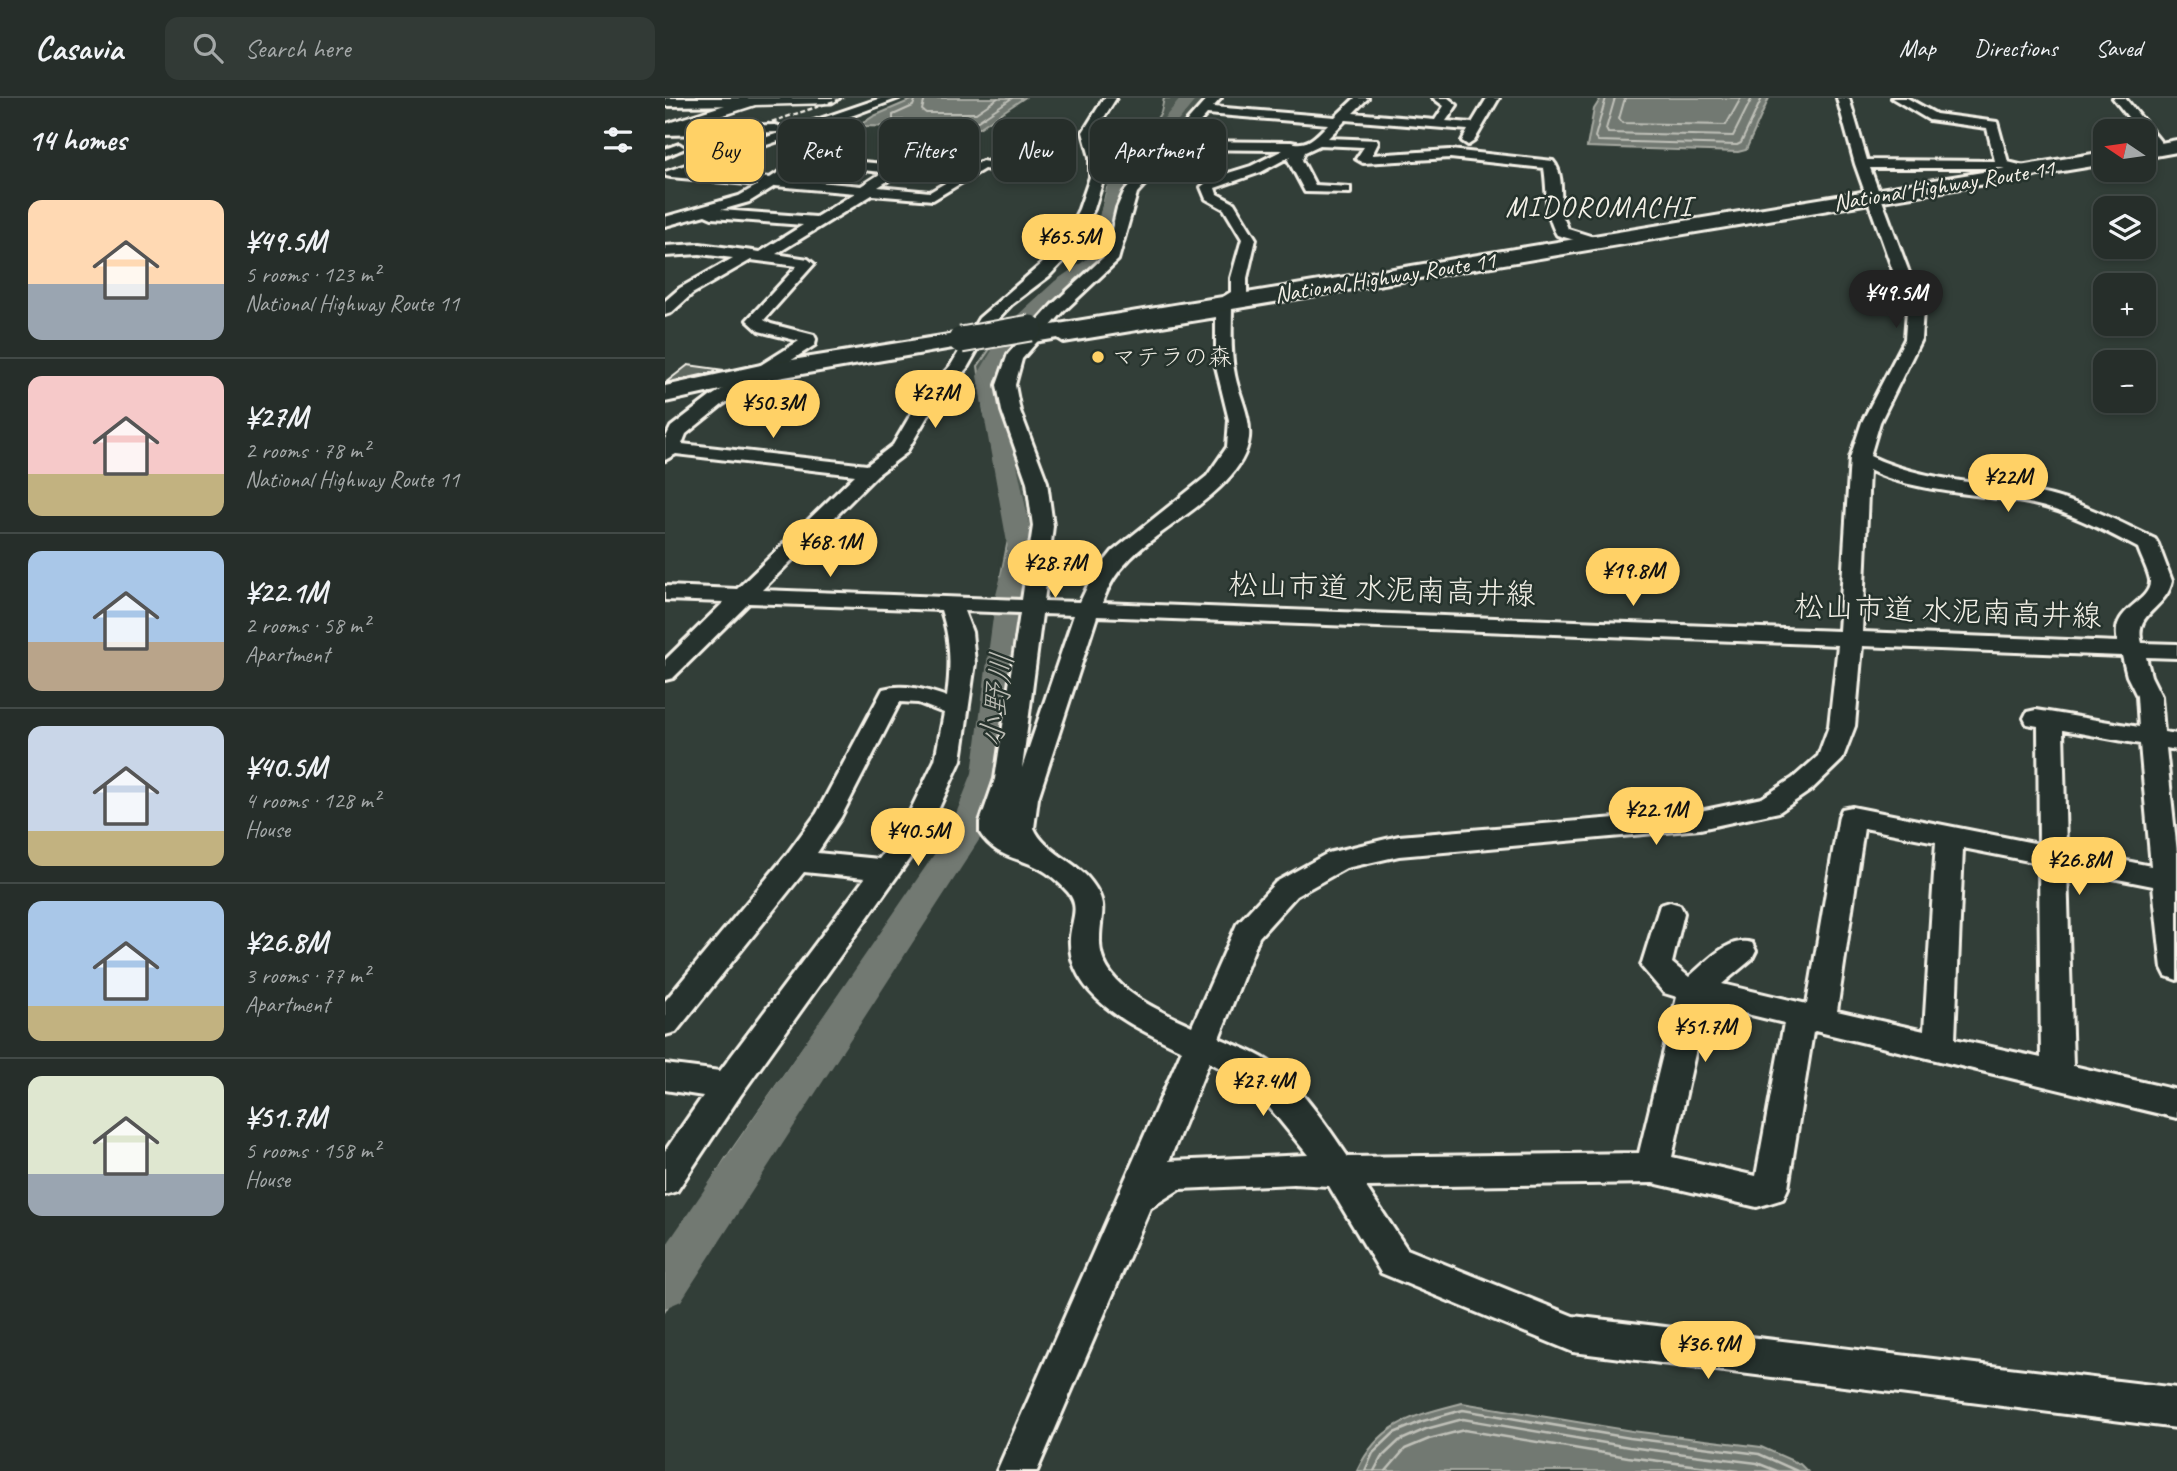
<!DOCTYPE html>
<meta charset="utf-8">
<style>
:root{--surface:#262e2a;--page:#323a36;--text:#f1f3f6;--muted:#a4a8a8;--line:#424a47;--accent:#ffd166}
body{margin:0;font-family:Caveat,"Klee One",sans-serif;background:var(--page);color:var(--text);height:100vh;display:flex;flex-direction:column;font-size:26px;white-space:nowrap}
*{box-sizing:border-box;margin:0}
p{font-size:23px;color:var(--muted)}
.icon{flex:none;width:38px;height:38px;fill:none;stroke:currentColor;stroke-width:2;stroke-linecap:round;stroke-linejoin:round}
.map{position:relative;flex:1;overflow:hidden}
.drawer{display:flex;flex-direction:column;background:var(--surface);width:665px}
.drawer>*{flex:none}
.banner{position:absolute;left:21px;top:21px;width:665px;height:63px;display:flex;gap:14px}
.needle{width:46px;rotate:283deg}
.controls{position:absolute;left:1428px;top:21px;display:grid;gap:14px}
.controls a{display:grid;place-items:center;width:63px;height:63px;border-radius:14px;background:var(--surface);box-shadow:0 4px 10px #0003,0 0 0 2px var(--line);font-size:35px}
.price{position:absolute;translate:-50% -60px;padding:0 16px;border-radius:24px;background:var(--accent);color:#111;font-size:23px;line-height:46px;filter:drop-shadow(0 2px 4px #0008)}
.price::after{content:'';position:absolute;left:50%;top:42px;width:21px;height:16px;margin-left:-10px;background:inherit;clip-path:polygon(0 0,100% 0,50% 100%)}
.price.active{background:#222;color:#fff}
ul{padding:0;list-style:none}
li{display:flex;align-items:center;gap:21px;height:175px;padding:0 28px}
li+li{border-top:2px solid var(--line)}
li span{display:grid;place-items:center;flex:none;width:196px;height:140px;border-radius:14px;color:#555}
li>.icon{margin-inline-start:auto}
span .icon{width:84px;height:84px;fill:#fffc;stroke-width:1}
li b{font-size:30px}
h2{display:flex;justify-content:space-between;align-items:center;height:84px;padding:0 28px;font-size:30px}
.tag{padding:0 24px;border-radius:14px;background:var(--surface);box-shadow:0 4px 10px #0003,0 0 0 2px var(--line);font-size:24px;line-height:63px}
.tag.active{background:var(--accent);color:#111}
header{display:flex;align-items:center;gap:42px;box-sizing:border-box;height:98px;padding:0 35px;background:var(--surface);border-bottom:2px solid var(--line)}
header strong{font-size:33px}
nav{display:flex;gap:38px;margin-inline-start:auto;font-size:24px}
.search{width:490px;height:63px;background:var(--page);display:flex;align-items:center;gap:18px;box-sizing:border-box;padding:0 24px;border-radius:14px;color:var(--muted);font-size:26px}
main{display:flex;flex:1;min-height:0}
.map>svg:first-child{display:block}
.green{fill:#4c564f;stroke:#a0a49c;stroke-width:2}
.water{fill:#727972;stroke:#a6a9a1;stroke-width:2}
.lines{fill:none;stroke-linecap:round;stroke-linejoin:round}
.shore-far1{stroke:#c0c1b9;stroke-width:2}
.shore{stroke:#c0c1b9;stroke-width:2.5}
.river{fill:#727972;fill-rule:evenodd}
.building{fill:#5f6861;stroke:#f4f1e8;stroke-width:2}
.minor-casing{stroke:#f4f1e8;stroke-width:6}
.major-casing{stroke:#f4f1e8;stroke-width:5}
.highway-casing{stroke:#f4f1e8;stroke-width:6}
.minor{fill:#26332d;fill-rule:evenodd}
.major{fill:#26332d;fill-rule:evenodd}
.highway{fill:#26332d;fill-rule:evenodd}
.rail{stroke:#f4f1e8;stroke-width:2.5;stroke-dasharray:5 2.5;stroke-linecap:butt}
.highway-bridge-casing{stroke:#f4f1e8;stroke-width:29;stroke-linecap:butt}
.highway-bridge{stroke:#26332d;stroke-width:25}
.poi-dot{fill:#ffd166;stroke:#26332d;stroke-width:2.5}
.labels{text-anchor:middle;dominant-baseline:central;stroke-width:5;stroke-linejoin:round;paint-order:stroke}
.far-street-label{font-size:24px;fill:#f4f1e8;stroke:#26332d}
.far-poi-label{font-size:24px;fill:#f4f1e8;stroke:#26332d;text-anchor:start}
.far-quarter-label{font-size:28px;letter-spacing:2px;fill:#f4f1e8;stroke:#26332d}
.street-label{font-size:30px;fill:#f4f1e8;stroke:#26332d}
.water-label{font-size:32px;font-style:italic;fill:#babbb3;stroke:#26332d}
</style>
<header>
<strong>Casavia</strong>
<div class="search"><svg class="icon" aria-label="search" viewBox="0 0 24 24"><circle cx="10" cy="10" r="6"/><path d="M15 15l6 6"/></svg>Search here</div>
<nav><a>Map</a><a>Directions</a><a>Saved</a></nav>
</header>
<main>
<section class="drawer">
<h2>14 homes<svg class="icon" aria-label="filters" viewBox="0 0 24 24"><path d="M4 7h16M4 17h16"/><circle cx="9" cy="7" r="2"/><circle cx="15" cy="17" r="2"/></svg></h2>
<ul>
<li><span style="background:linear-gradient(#ffd9b3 60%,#9aa5b1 0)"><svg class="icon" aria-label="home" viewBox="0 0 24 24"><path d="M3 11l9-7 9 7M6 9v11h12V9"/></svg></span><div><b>¥49.5M</b><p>5 rooms · 123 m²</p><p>National Highway Route 11</p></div></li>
<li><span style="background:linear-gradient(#f6c9c9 70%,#c2b280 0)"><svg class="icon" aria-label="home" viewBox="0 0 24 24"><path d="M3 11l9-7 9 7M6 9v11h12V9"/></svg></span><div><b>¥27M</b><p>2 rooms · 78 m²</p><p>National Highway Route 11</p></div></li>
<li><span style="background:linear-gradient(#a9c7e8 65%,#b9a48a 0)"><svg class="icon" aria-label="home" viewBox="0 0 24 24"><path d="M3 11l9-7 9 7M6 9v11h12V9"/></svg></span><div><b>¥22.1M</b><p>2 rooms · 58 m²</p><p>Apartment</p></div></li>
<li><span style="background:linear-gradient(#c9d6e8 75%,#c2b280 0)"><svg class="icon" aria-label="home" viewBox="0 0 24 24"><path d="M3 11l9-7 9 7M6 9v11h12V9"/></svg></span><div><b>¥40.5M</b><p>4 rooms · 128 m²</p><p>House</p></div></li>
<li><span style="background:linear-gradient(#a9c7e8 75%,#c2b280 0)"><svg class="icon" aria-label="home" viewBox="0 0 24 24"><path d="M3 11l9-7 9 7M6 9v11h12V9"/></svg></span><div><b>¥26.8M</b><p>3 rooms · 77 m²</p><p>Apartment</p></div></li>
<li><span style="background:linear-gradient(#dfe7d0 70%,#9aa5b1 0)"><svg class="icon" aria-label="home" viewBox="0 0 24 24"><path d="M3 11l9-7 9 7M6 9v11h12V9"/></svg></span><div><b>¥51.7M</b><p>5 rooms · 158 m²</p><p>House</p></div></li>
</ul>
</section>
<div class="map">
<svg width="1512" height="1373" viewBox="0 0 1512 1373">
<rect width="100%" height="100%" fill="#323e38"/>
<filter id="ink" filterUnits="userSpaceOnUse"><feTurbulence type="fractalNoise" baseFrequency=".0143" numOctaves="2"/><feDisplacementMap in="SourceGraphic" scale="14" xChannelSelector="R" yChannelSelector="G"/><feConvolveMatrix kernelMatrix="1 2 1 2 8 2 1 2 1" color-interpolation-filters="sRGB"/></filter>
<g filter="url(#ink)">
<path class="green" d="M 499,0 L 541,0 L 494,53 L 466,80 L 470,83 C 463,102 453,144 442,158 C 408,202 343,223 334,284 C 329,315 352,347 359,376 C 366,401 368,424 366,450 C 365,463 366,474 359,486 L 335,678 L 319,728 L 110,1034 L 0,1213 L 0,1157 L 61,1060 L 270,760 L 292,724 L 307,688 L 319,635 L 338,487 L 336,477 L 344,437 L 345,417 L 339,377 L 334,370 L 337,369 L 319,313 L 313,268 L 341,228 L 429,159 L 433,148 L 433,130 L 442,90 L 490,24 L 496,14 Z"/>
<g class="water">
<polygon points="251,0 359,0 314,30 193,28 209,18"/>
<polygon points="936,0 1104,0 1081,52 1073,54 922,49 929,11"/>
<path d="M 797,1305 L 967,1333 L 1096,1349 L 1135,1366 L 1142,1373 L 692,1373 C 715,1324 748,1318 797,1305 Z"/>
</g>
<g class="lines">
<g class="shore-far1">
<polyline points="251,0 248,8 228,17 228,22 313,23 347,0"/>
<polyline points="260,0 257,12 261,15 311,15 333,0"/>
<polyline points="941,0 930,39 933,43 1072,47 1076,45 1097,0"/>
<polyline points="950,0 941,31 943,35 1068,38 1087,0"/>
<polyline points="960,0 954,21 957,25 1061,27 1076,0"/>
</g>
<g class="shore">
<polyline points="700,1373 708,1355 729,1335 758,1323 798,1312 965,1340 1094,1356 1132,1373"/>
<polyline points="709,1373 716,1360 734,1343 761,1331 798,1321 964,1349 1092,1365 1112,1373"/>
<polyline points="721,1373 740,1351 764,1341 799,1332 963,1359 1074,1373"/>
</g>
<polygon class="river" points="516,0 532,0 460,88 438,168 404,191 359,235 334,278 369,450 359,497 339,675 316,739 16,1203 0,1210 0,1149 283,736 307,675 331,497 343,450 312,278 342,227 390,183 422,161 443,87"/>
</g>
<polygon class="building" points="23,267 59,272 0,285"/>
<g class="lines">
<defs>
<g id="minor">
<polygon points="0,0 90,0 94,3 88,7 0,8"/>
<path d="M 216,0 L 234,0 L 170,24 L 176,25 L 177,33 L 160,45 L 161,53 L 154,60 L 230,67 L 244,60 L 277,63 L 287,56 L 297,56 L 297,62 L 280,71 L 246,68 L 213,89 L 265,94 L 317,63 L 349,68 L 356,72 L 349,76 L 319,71 L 268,102 L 207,97 L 111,156 L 143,161 L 149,166 L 99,222 L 106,226 L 149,237 L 151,241 L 150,247 L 57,307 L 21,336 L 17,346 L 202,367 L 228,347 L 252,306 L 286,267 L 314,220 L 394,151 L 414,111 L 425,79 L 425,59 L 418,34 L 439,0 L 451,0 L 430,34 L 439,59 L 439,79 L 429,111 L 405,156 L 384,178 L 347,206 L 326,228 L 302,270 L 269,307 L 241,355 L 212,377 L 97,492 L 357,502 L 368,428 L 362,384 L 337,313 L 332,287 L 343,256 L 387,207 L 441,157 L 452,110 L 459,94 L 543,0 L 556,0 L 548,9 L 670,19 L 690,0 L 703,0 L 688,15 L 770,22 L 779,8 L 768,0 L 783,0 L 792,7 L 781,23 L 807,25 L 822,0 L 834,0 L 809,43 L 803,47 L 797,43 L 803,32 L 681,22 L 663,40 L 712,42 L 713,45 L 707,57 L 785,52 L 888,63 C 898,74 896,95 896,109 C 895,116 901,124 903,131 L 935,141 L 937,144 L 935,147 L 930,148 L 892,137 C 879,115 883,94 879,70 L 785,60 L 698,65 L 691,61 L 699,49 L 655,47 L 640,54 L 637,62 L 650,87 L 685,89 L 685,95 L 640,94 L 623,62 L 626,58 L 596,74 L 550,90 L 552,96 L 569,105 L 591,141 L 582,180 L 582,196 L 567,207 C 567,230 565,254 570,277 C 574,298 586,318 584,340 C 578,392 494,428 462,464 C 450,476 443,489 437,505 L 1174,533 L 1185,360 L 1197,324 L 1240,241 L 1242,212 L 1190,66 L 1172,0 L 1184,0 L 1202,62 L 1330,63 L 1322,30 L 1264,22 L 1227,0 L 1242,0 L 1271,16 L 1332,24 L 1343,64 L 1367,70 L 1367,76 L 1337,70 L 1205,70 L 1258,212 L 1256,241 L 1215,324 L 1205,358 C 1257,383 1318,384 1374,395 C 1414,403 1453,423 1490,441 L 1493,446 L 1507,483 C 1501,512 1468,514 1477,545 L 1512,546 L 1512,560 L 1481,559 L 1486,578 L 1496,598 L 1499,634 L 1512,636 L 1512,652 L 1501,650 L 1512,755 L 1512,882 L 1501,878 L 1497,870 L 1488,788 L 1402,771 L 1408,968 L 1512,992 L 1512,1020 L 1150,933 L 1148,934 L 1123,1090 L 1118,1101 L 1092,1109 L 988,1085 L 701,1089 L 742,1151 L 908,1218 L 1512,1290 L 1512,1330 L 908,1254 L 716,1175 L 664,1088 L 629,1086 L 515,1091 L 485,1110 L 372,1373 L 332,1373 L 517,952 C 473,931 402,900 405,840 C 406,823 416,809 403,794 C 396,786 384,775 374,770 C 352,759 330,759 315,735 L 315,724 L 330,681 L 355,515 L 299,513 L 307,534 L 310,565 L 296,662 L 262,736 L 75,998 L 12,1093 L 0,1097 L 0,1053 L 38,998 L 0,992 L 0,966 L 55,973 L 200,780 L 139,774 L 11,934 L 0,937 L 0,903 L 122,756 L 152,715 L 218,591 C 240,585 262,592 282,599 C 286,568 286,542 276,512 L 84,505 L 8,580 L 0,582 L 0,562 L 59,504 L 0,502 L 0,488 L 72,491 L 190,377 L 11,356 L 0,362 L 0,341 L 6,329 L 45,299 L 134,243 L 94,233 L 82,222 L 132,168 L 86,162 L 27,196 L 6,215 L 0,217 L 0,203 L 15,190 L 68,160 L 35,156 L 0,158 L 0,148 L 35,146 L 95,154 L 138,127 L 47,120 L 40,117 L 0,128 L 0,119 L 74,98 L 93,87 L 6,79 L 1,78 L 0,74 ZM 542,16 L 663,26 C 651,38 643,49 626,44 L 518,43 ZM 158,28 L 165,31 L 149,40 L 147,52 L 105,80 L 25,73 ZM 512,51 L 618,52 L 586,68 L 547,80 L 536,89 L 541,101 L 559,111 L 577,141 L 566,180 L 566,194 L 553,202 L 551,209 L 399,234 L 391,239 L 399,244 L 551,219 L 551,269 L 564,322 L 562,349 L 542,378 L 448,453 L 427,479 L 415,504 L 379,503 L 388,428 L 382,384 L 355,313 L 350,287 L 357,261 L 399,213 L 453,162 L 472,95 ZM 144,67 L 218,74 L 196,88 L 122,81 ZM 110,88 L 190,95 L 151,119 L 56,112 L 84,104 ZM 1204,372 C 1249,395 1318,395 1368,406 C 1405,414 1440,433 1473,450 C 1476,459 1483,472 1485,482 C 1487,506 1444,509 1453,544 L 1197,534 ZM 377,516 L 409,517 L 357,670 ZM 432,518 L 1173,547 L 1164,628 L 1153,658 L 1128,680 L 1097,700 L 1035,713 L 734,738 L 663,755 L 611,784 L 572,826 L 527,928 C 491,911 433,888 435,841 C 435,816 444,808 427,785 C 412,763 380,755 369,730 L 373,700 ZM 1197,548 L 1457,558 L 1462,578 L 1472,598 L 1474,629 L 1371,612 L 1362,614 L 1359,620 L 1362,626 L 1373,628 L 1374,746 L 1187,709 L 1177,711 L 1174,718 L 1142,906 L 1057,886 L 1087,861 L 1091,853 L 1087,845 C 1063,838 1042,864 1024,879 L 1007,865 L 1019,815 L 1015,807 L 1005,804 L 995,807 L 976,868 L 999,895 L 1012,899 L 974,1055 L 683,1059 C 662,1028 633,985 603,963 C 588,953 570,947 554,940 L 594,839 L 631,798 L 681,770 L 734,758 L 1035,731 L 1114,714 L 1146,692 L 1177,662 L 1190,628 ZM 235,604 L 253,605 L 279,615 L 270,662 L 236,732 L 214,761 L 152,755 L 176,719 ZM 1398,632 L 1475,646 L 1486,768 L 1401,751 ZM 1199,730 L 1271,744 L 1259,933 L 1172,913 ZM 1298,750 L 1374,765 L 1376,960 L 1290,941 ZM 1041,906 L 1119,925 L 1091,1078 L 1007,1059 ZM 544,964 L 586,987 L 643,1057 L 504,1063 Z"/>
<polygon points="1448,0 1460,0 1499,48 1499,54 1489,54 1479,40 1479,33 1474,33"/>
<polygon points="110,27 114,28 114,34 0,37 0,29"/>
<polygon points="14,46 20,50 0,59 0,51"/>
</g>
<polygon id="major" points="82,0 175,0 167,5 90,7 0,36 0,26"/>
<g id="highway">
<polygon points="1512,42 1512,54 1479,60 1479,48"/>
<polygon points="1440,54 1440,66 357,246 348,244 345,239 348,234 357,232"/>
<polygon points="296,235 305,237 308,242 305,247 96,283 0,304 0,288 96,267"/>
</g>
</defs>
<use href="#minor" class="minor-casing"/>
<use href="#major" class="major-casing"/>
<use href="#highway" class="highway-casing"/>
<use href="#minor" class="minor"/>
<use href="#major" class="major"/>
<use href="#highway" class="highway"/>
<polyline class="rail" points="0,59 179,0"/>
<defs>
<polyline id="highway-bridge" points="296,242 365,230"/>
</defs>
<use href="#highway-bridge" class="highway-bridge-casing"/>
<use href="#highway-bridge" class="highway-bridge"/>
</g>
</g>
<circle class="poi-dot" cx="433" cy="259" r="7"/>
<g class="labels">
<g class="far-street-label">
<text transform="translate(1279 87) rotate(-9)">National Highway Route 11</text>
<text transform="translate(720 179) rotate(-9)">National Highway Route 11</text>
</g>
<g class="far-poi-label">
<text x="447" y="259">マテラの森</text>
</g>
<g class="far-quarter-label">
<text x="934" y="108">MIDOROMACHI</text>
</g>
<g class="street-label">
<text transform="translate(717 491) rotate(2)">松山市道 水泥南高井線</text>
<text transform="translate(1283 513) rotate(2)">松山市道 水泥南高井線</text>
</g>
<g class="water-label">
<text transform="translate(332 602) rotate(-83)">小野川</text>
</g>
</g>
</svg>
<div class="controls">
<a><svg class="needle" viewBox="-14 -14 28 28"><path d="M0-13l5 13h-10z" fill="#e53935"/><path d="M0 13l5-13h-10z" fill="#a4a8a8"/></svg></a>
<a><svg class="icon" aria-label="layers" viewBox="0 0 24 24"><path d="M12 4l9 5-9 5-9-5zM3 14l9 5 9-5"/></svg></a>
<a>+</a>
<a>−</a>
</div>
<b class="price" style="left:404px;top:176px">¥65.5M</b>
<b class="price active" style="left:1231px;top:232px">¥49.5M</b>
<b class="price" style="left:270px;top:332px">¥27M</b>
<b class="price" style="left:108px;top:342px">¥50.3M</b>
<b class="price" style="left:1343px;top:416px">¥22M</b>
<b class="price" style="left:165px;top:481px">¥68.1M</b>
<b class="price" style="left:390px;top:502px">¥28.7M</b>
<b class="price" style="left:968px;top:510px">¥19.8M</b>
<b class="price" style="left:991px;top:749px">¥22.1M</b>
<b class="price" style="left:253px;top:770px">¥40.5M</b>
<b class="price" style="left:1414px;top:799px">¥26.8M</b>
<b class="price" style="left:1040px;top:966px">¥51.7M</b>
<b class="price" style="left:598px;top:1020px">¥27.4M</b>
<b class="price" style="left:1043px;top:1283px">¥36.9M</b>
<div class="banner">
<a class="tag active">Buy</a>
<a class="tag">Rent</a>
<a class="tag">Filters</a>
<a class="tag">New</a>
<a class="tag">Apartment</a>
</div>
</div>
</main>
